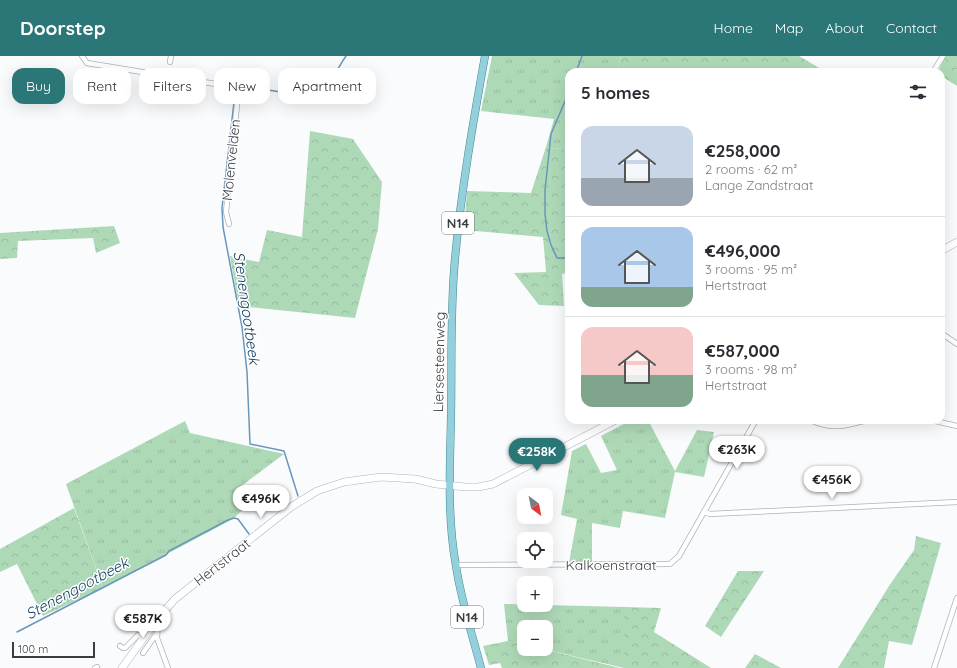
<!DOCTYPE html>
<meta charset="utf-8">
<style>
:root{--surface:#fff;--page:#f7f7f7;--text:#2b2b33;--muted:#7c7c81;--line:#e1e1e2;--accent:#2b7677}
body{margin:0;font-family:Quicksand,sans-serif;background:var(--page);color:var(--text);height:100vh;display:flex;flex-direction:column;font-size:15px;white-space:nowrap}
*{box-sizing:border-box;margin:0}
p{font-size:13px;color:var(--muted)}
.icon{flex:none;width:22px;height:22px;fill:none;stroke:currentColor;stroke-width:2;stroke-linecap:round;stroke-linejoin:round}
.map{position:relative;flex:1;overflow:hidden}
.panel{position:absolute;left:565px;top:12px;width:380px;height:356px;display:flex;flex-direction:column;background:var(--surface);border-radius:12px;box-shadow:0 4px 16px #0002}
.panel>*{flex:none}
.banner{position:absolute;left:12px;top:12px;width:380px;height:36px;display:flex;gap:8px}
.needle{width:26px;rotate:148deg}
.controls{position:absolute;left:517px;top:432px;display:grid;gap:8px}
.controls a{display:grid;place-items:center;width:36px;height:36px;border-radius:8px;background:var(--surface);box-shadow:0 4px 16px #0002;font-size:20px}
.scale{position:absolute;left:12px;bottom:10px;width:83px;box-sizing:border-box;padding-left:4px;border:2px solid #3a3d41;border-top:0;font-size:11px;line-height:14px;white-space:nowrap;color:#3a3d41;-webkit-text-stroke:3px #fff;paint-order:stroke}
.price{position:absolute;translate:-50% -34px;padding:0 9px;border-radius:14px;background:#fff;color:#222;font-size:13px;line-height:26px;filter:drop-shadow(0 1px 2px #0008)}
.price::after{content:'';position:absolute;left:50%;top:24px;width:12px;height:9px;margin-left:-6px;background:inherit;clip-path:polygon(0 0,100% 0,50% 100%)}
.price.active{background:var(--accent);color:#fff}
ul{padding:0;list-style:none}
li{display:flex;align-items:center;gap:12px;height:100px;padding:0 16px}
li+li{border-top:1px solid var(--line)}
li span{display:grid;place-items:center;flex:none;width:112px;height:80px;border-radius:12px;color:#555}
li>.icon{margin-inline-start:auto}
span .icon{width:48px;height:48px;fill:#fffc;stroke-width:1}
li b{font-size:17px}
h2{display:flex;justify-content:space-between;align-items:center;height:48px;padding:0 16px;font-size:17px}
.chip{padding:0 14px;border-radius:12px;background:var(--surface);box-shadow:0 4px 16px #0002;font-size:14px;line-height:36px}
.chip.active{background:var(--accent);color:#fff}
header{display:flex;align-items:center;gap:24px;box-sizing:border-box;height:56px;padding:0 20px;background:var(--accent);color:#fff}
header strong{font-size:19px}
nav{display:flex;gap:22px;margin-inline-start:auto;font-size:14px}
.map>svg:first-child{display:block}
.grass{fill:url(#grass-tufts)}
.forest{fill:url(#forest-crowns)}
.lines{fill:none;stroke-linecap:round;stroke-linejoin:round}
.stream{stroke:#6a96bc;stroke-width:1.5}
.street-casing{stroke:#adb4bd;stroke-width:6}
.secondary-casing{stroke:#adb4bd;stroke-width:8}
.primary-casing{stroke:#458896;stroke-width:8}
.street{stroke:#fff;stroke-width:4.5}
.secondary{stroke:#fff;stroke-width:7}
.primary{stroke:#93d0db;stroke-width:7}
.labels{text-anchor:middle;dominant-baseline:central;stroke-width:3;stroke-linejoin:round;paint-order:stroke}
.shield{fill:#fff;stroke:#75777a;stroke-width:1}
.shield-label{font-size:13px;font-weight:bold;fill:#3a3d41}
.street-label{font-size:14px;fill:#3a3d41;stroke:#fff}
.water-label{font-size:15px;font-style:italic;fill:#154265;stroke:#fff}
</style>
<header>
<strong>Doorstep</strong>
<nav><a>Home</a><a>Map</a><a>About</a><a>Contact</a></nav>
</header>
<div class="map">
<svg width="957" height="612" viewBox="0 0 957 612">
<defs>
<pattern id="grass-tufts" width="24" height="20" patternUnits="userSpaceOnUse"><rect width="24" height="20" fill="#aed9b7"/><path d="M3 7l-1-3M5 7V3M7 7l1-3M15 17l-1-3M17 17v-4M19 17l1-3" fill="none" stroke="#96bb9f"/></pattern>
<pattern id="forest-crowns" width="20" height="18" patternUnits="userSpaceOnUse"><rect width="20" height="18" fill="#aed9b7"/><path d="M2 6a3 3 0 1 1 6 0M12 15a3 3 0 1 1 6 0" fill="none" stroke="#96bb9f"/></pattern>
</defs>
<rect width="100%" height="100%" fill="#fafbfd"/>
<g class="grass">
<polygon points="492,0 621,0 617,16 569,16 569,94 546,91 554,63 481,55"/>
<polygon points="631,364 648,364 675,415 697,374 714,376 704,421 675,416 665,462 623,455 620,472 592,467 592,507 569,507 577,463 561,459 572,395 586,388 601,417 617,414 601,380"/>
<polygon points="185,365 190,377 284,398 236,434 246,451 233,463 103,532 66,428"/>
<polygon points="504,548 624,551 624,612 543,593 546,593 546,571 524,571 524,588 508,585"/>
</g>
<g class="forest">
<polygon points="621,0 799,0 826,16 617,16"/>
<polygon points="945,0 957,0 957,30 941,20 941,16 938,16"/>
<polygon points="310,75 353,83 382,126 378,173 355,262 239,250 230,200 259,206 267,174 302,181"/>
<polygon points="546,91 569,94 569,217 562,218 564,250 539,249 514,217 546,216 543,181 464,174 467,135 531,137"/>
<polygon points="114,170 120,187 96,197 93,182 18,185 17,202 0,203 0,177"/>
<polygon points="74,452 103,532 43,560 17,508 0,516 0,493"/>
<polygon points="916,480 941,487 912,589 889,585 884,612 838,612 889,530 914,494"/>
<polygon points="738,515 764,515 721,581 705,570"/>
<polygon points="624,551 661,552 654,576 711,612 624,612"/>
<polygon points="508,585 524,588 524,593 543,593 620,612 502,612 500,607 489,609 483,590"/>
<polygon points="755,598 781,612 745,612"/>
</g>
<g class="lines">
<g class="stream">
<polyline points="576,16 582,0"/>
<path d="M 235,31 L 236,29 L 312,41 C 326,38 338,11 346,0"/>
<polyline points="569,36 551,78 545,134 545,158 547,175 551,189 557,202 569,202"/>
<polyline points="235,37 222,152 223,171 242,271 247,316 250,388 284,395 298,440"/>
<polyline points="17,576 166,499 169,495 228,464 234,462 238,463 249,478"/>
</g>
<defs>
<g id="street">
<polyline points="82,0 87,7 228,30 236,33 238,39 226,156 229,168"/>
<polyline points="170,6 171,0"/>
<polyline points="933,16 943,0"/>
<polyline points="941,277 957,288"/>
<path d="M 810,364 C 832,374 845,370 867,364"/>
<polyline points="931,364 957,370"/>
<polyline points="704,456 710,458 957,446"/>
<polyline points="455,509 670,508 679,500 756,364"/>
<polyline points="158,564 157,582 168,612"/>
<polyline points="120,590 123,592 125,592 138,579 145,581"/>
<polyline points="143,597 157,577"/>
<polyline points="95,612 97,611"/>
<polyline points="934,612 957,542"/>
</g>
<g id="secondary">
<polyline points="941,195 957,186"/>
<polyline points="122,612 158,562 175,543 291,451 317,435 344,426 381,421 415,423 436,428 465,431 478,431 493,428 616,364"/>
</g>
<path id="primary" d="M 481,612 C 472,578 461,544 456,510 C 447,461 450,410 451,361 C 452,308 450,255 455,203 C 461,135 473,67 485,0"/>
</defs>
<use href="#street" class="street-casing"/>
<use href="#secondary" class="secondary-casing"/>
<use href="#primary" class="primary-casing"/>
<use href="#street" class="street"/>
<use href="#secondary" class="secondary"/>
<use href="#primary" class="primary"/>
</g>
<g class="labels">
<g class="shield">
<rect x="442" y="156" width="32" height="22" rx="3"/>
<rect x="451" y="550" width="32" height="22" rx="3"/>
</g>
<g class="shield-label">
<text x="458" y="167">N14</text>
<text x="467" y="561">N14</text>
</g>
<g class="street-label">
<text transform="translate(231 104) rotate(-84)">Molenvelden</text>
<text transform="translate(439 306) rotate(-89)">Liersesteenweg</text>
<text transform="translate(222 506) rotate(-38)">Hertstraat</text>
<text x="611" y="509">Kalkoenstraat</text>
</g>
<g class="water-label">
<text transform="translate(247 252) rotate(82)">Stenengootbeek</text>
<text transform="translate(77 532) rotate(-28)">Stenengootbeek</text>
</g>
</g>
</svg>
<div class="controls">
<a><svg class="needle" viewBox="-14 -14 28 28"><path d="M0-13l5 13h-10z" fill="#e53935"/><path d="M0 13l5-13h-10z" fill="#7c7c81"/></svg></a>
<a><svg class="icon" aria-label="locate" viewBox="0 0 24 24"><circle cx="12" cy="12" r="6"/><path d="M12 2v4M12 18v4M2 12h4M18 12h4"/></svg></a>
<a>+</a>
<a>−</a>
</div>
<div class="scale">100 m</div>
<b class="price" style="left:737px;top:414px">€263K</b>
<b class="price active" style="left:537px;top:416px">€258K</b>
<b class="price" style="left:832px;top:444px">€456K</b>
<b class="price" style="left:261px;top:463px">€496K</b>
<b class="price" style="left:143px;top:583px">€587K</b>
<div class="banner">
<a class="chip active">Buy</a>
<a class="chip">Rent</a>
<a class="chip">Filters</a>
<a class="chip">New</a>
<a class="chip">Apartment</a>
</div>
<section class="panel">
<h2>5 homes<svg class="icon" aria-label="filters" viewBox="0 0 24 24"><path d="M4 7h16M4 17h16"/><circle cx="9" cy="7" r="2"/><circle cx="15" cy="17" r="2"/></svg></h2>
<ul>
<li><span style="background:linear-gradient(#c9d6e8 65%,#9aa5b1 0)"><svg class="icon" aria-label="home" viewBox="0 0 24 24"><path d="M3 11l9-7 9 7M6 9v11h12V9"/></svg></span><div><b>€258,000</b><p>2 rooms · 62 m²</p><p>Lange Zandstraat</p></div></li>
<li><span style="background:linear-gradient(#a9c7e8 75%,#7fa58c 0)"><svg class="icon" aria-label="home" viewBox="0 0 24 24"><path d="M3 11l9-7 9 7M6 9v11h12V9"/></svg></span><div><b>€496,000</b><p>3 rooms · 95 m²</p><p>Hertstraat</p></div></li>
<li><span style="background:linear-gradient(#f6c9c9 60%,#7fa58c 0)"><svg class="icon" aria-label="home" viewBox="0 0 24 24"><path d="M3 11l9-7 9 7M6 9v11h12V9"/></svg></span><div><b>€587,000</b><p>3 rooms · 98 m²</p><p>Hertstraat</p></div></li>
</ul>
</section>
</div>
